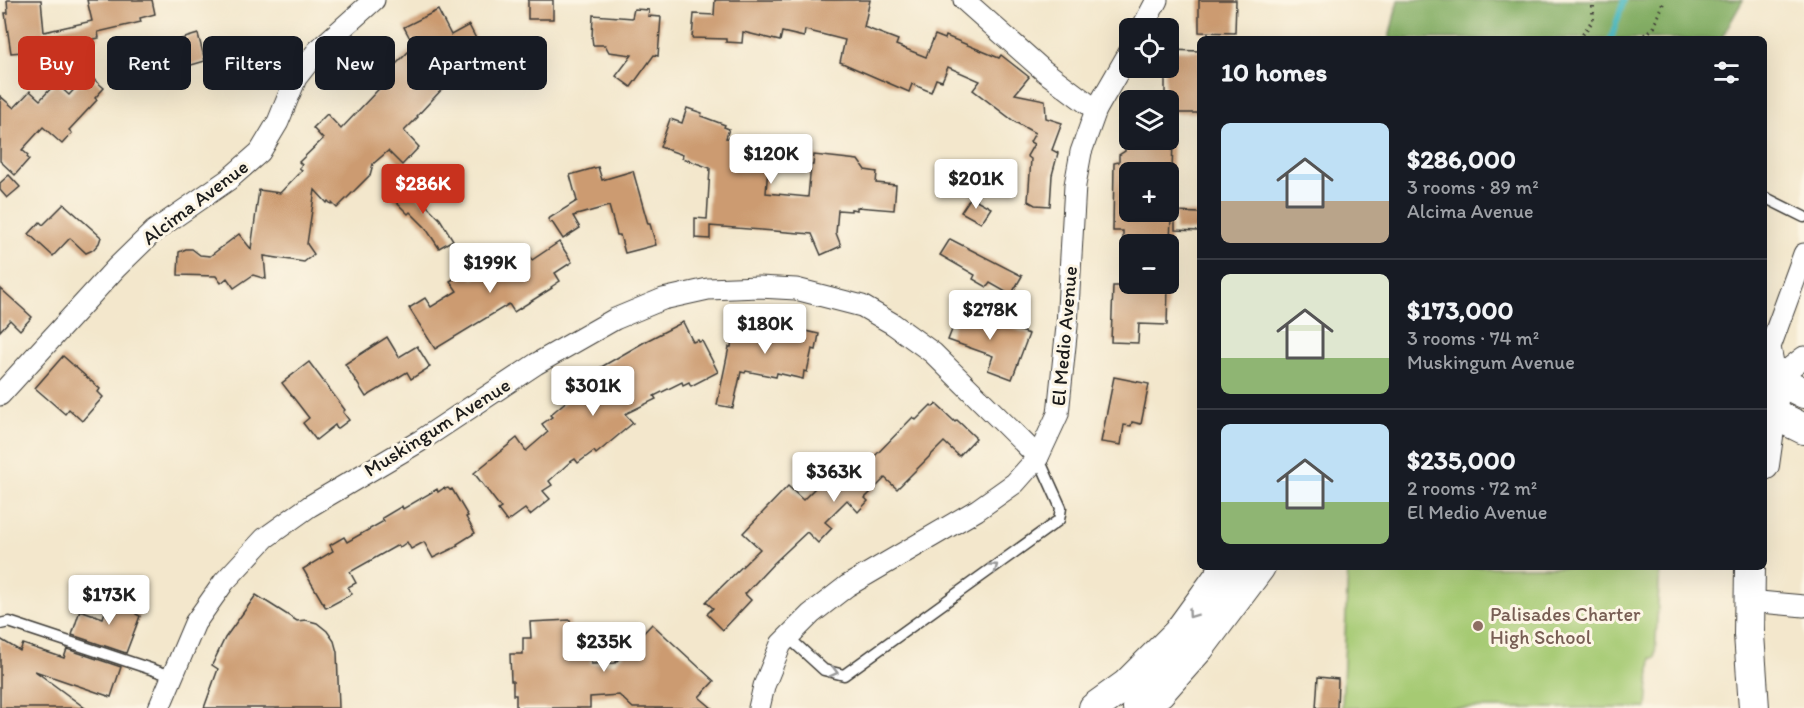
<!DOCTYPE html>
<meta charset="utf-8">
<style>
:root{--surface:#171b24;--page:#20242c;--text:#f1f3f6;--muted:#9ea1a6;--line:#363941;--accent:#c8321e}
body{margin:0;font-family:Itim,sans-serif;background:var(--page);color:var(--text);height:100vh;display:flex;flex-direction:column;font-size:22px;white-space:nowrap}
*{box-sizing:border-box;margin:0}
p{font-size:20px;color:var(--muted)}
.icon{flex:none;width:33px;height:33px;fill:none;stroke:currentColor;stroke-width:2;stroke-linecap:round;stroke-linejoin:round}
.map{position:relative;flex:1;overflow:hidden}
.details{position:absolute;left:1197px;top:36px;width:570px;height:534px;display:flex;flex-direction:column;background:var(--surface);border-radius:9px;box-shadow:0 6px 24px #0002}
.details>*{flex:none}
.banner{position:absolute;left:18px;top:36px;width:570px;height:54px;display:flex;gap:12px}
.tools{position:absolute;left:1119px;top:18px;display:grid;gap:12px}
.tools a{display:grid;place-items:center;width:60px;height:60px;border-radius:9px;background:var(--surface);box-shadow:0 6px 24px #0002;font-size:30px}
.price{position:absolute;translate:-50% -51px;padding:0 14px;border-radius:6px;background:#fff;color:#222;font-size:20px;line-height:39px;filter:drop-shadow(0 2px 3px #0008)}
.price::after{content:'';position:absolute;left:50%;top:36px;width:18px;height:14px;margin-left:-9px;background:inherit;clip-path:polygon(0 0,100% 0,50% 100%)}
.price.selected{background:var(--accent);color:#fff}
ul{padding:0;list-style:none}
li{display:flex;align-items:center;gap:18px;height:150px;padding:0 24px}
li+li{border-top:2px solid var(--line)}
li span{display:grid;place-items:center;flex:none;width:168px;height:120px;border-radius:9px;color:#555}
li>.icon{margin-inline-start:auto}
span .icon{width:72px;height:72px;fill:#fffc;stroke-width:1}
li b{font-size:26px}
h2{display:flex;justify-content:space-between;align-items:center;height:72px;padding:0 24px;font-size:26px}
.tag{padding:0 21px;border-radius:9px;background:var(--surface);box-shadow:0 6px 24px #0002;font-size:21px;line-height:54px}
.tag.selected{background:var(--accent);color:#fff}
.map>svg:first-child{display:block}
.green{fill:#a6ca73;stroke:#617348;stroke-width:1.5}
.forest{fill:#84ae65;stroke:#506540;stroke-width:1.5}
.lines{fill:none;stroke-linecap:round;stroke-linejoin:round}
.stream{stroke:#48b8bf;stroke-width:6}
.building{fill:#cc9b71}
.service-casing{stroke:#3c3a36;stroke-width:13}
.minor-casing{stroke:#3c3a36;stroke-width:23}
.secondary-casing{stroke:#3c3a36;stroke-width:32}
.path{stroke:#3c3a36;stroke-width:4;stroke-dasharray:1.5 4.5;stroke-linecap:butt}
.service{stroke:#fff;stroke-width:10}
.minor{stroke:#fff;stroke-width:21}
.secondary{stroke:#fff;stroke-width:30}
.oneway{stroke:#999}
.education-dot{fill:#8d6e63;stroke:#fcf5e5;stroke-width:2}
.labels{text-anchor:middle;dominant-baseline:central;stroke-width:6;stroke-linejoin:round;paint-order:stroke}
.street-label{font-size:20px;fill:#1c1c1c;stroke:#fcf5e5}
.education-label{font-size:20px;fill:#785e54;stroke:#fcf5e5;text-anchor:start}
</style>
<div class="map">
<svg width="1804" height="708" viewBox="0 0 1804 708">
<rect width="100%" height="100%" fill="#fcf5e5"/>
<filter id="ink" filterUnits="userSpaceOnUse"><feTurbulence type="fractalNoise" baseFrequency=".0167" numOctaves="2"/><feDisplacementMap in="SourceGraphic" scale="12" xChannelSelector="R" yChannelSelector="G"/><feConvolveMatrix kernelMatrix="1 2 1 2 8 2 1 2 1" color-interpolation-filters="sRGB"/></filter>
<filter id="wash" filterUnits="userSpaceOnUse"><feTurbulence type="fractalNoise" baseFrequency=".008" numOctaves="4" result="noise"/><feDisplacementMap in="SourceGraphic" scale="24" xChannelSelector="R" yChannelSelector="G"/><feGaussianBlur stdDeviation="1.35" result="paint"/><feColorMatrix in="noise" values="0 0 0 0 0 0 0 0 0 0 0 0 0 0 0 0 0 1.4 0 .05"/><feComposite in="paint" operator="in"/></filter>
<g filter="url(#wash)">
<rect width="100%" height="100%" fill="#f3e7cc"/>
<polygon class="green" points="1348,567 1660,567 1655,658 1651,658 1647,708 1342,708"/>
<polygon class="forest" points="1398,0 1743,0 1721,39 1389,39"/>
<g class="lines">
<polyline class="stream" points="1611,39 1624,0"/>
</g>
<g id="blocks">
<g class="building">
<polygon points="7,0 41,0 44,32 92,21 87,0 152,0 155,14 140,18 141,22 98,32 99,38 72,44 73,48 48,54 47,50 11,53 5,13 8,13"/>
<rect x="528" y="0" width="25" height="19"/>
<polygon points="715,0 870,0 864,27 898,40 896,45 926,57 935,35 945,39 946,36 999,58 1001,55 1029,77 1015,94 1045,100 1046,118 1062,123 1052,150 1058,153 1052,175 1050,206 1035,205 1028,201 1031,159 1027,156 1034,144 1030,142 1035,133 1015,122 973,90 980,81 948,67 942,81 936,79 931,92 912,84 909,92 840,62 845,40 805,30 804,37 782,32 780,41 743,32 742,43 726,42 726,39 692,38 694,14 714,15"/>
<polygon points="1199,0 1236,0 1235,33 1199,32"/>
<polygon points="634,9 649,10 648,16 661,17 658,56 654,55 631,87 616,76 632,55 609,52 605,45 593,45 592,38 593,15 632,18"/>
<polygon points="438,10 451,35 469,25 489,64 445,86 417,116 418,117 404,131 419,147 402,165 388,151 373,164 370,175 337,208 332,203 331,204 328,201 327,203 315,190 307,244 314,254 304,262 264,256 266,279 253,275 234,288 227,278 221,283 216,276 178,275 179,252 186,249 192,249 200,255 210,256 239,234 251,249 259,190 280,193 302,170 299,168 302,165 299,162 323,139 313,128 327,114 341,129 392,75 389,71 414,46 404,27"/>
<polygon points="198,34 205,61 181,68 183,75 165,80 162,72 132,81 125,59 142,54 142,51"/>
<polygon points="1168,50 1200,51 1198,113 1168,113 1168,100 1165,100 1165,68 1168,68"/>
<polygon points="90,76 104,88 95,98 97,100 69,130 72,133 62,144 43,127 22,150 28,155 27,157 29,159 15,175 0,161 0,96 14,108 30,91 40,100 56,83 69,95 80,83 81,87"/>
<polygon points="687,108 702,113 701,116 725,125 724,127 729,129 726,138 770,142 766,193 808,197 811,165 813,165 814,155 858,160 865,170 877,172 876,183 896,185 894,210 857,207 857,210 851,209 851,211 838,210 836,233 841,246 821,255 812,234 710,226 710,239 695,238 695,218 707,219 710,168 682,158 683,155 660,147 670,119 682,123"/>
<polygon points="1125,140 1173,140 1172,172 1130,172 1130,212 1135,212 1135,215 1171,216 1170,244 1123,244 1123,231 1113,231 1114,163 1119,162 1119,155 1125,151"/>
<polygon points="598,167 602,180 633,171 648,224 650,224 656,245 625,253 620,235 617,235 609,206 573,216 580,228 563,239 552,222 550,223 548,219 577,201 570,175"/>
<polygon points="9,175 20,187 7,198 0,190 0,183"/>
<polygon points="405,184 440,219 453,240 439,248 425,227 410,212 408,214 392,198"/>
<polygon points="971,197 991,208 981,223 961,212"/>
<polygon points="64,204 101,237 99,243 93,250 86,253 70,238 53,256 29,234 40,222 43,225"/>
<polygon points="1175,212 1200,213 1199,231 1175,230"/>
<polygon points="950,239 1022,276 1011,295 990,283 987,287 973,279 975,275 940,255"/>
<polygon points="559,242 572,262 555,273 560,281 551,287 552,288 514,312 509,304 435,349 409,308 425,298 431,307 457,291 450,281 468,270 473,279 505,258 510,266 528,254 532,260"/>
<polygon points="1121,284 1168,284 1167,325 1139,324 1138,343 1111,342 1113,286 1121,286"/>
<polygon points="0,288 32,317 20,330 10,320 0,331"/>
<polygon points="960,309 1029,334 1012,379 988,370 993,356 948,340"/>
<polygon points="734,321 760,327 761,321 801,329 801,330 819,334 816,350 812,349 807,372 804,371 803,379 777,373 776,377 746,371 745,373 741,372 733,408 717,405 729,347 731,347"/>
<polygon points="683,322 693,342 698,340 699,342 702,341 718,372 691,386 689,382 683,385 682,382 654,396 656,399 625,414 633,423 596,454 594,451 578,463 575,459 570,462 549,481 552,485 543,491 550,499 530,515 525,509 507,522 498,510 501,508 474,473 517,438 526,451 548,432 542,424 552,417 550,415 569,399 566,395 576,387 572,382 588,369 591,373 648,340"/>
<polygon points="387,337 399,357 417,346 430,367 411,379 407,372 366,397 345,364"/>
<polygon points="63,356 100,389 98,392 103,397 82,421 69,409 65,414 35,388"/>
<polygon points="309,362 345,410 343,412 349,420 337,429 335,425 316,440 303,423 309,418 282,383"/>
<polygon points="1114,377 1149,384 1141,424 1132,422 1131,426 1124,425 1121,445 1101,442"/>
<polygon points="936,404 955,422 957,420 976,438 959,456 944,442 897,489 885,478 865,498 868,501 858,512 847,500 825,522 832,528 818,543 807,532 774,563 745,594 751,600 723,630 707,614 713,608 706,602 760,549 743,533 788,486 803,500 829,474 839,484 859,463 860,465 868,457 871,460 913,417 916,420 931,405 933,407"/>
<polygon points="444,488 445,489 448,488 450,490 452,489 468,516 466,517 475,533 457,544 458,546 433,558 424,542 411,549 407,542 400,547 398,545 350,572 356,583 348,587 352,594 326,608 303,569 333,551 330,545 344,537 347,542 384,521 382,518 402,506 403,509 437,489 438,492"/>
<polygon points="256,595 297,621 306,620 317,623 327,631 334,641 337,652 339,708 204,708 218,669 212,665 225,638"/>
<polygon points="109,599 137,610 136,614 140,616 126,653 72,635 80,610 103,618"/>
<polygon points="570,620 571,640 579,640 579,651 590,651 591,664 615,663 652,624 714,681 699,697 712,708 633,708 619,695 590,697 590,708 516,708 516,695 513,695 513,681 511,681 510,654 523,654 523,638 531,638 530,622"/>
<polygon points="0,639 20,651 23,644 64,658 67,649 121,667 111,697 35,671 85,708 0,708"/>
<polygon points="1318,677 1338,679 1337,708 1316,708"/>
</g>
</g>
</g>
<g filter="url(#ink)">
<use href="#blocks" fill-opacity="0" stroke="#3c3a36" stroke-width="1.5"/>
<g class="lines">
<defs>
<g id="service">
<polyline points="1764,197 1804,217"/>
<polyline points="0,624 9,622 172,676"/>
<polyline points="788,637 824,670 844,675 1059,520 1061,508 1038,457"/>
</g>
<g id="minor">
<polyline points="964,0 1044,71 1096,110"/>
<polyline points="1142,28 1157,0"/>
<polyline points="1804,254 1770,347 1776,379 1804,357"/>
<polyline points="0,395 116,268 154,231 228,180 260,152 278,122 296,78 318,50 374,0"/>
<polyline points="1749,601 1804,606"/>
<polyline points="159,708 195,623 224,582 265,538 310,506 420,441 536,364 615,319 663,299 708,289 759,287 796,289 862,306 893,324 933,353 1038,457"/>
<polyline points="759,708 764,686 781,644 811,614 847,586 977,510 1015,483 1038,457 1058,414 1067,326 1075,185 1081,152 1096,110 1130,51"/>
</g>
<g id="secondary">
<polyline points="1764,375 1776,379 1804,393"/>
<polyline points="1764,409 1804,429"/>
<polyline points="1764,465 1776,379"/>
<polyline points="1750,567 1749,634 1754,708"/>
<polyline points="1094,708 1126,685 1178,633 1226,567"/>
<polyline points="1138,708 1160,692 1200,647 1260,567"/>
</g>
</defs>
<use href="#service" class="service-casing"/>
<use href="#minor" class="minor-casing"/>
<use href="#secondary" class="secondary-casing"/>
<g class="path">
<polyline points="1579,39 1593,20 1593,0"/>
<polyline points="1640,39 1654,27 1664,0"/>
</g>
<use href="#service" class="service"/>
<use href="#minor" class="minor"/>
<use href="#secondary" class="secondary"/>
</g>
<defs><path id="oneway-chevron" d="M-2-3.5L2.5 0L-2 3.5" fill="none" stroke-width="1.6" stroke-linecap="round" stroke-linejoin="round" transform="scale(1.5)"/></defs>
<g class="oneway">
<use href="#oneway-chevron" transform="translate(994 567) rotate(-36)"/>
<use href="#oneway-chevron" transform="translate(1192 614) rotate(126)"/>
<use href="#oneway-chevron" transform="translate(834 672) rotate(15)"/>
</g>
</g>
<circle class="education-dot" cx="1478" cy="626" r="6"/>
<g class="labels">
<g class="street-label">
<text transform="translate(195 202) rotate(-37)">Alcima Avenue</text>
<text transform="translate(1064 336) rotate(-85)">El Medio Avenue</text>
<text transform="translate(437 427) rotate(-32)">Muskingum Avenue</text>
</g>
<g class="education-label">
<text x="1490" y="614">Palisades Charter<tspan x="1490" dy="23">High School</tspan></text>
</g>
</g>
</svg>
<div class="tools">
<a><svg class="icon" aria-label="locate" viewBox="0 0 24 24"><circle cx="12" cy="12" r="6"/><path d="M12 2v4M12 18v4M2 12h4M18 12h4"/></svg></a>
<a><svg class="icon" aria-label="layers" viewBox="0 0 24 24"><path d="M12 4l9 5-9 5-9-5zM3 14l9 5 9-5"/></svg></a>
<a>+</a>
<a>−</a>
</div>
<b class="price" style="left:771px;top:185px">$120K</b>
<b class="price" style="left:976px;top:210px">$201K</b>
<b class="price selected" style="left:423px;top:215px">$286K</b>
<b class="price" style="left:490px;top:294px">$199K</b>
<b class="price" style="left:990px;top:341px">$278K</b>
<b class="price" style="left:765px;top:355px">$180K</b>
<b class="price" style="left:593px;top:417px">$301K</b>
<b class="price" style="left:834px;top:503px">$363K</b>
<b class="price" style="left:109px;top:626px">$173K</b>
<b class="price" style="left:604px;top:673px">$235K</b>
<div class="banner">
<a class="tag selected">Buy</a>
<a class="tag">Rent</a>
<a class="tag">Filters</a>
<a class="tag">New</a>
<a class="tag">Apartment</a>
</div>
<section class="details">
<h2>10 homes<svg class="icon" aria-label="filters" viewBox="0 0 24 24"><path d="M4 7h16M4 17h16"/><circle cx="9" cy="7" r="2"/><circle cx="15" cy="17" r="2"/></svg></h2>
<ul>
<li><span style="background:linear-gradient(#bfe0f5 65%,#b9a48a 0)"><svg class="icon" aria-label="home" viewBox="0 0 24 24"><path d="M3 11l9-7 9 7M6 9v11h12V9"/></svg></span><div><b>$286,000</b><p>3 rooms · 89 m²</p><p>Alcima Avenue</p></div></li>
<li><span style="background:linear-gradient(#dfe7d0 70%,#8fb573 0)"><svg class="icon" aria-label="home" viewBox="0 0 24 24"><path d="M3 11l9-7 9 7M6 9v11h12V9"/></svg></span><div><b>$173,000</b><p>3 rooms · 74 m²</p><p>Muskingum Avenue</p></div></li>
<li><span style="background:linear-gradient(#bfe0f5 65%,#8fb573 0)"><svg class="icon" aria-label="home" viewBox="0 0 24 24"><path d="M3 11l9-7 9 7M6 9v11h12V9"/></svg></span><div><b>$235,000</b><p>2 rooms · 72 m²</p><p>El Medio Avenue</p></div></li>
</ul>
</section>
</div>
